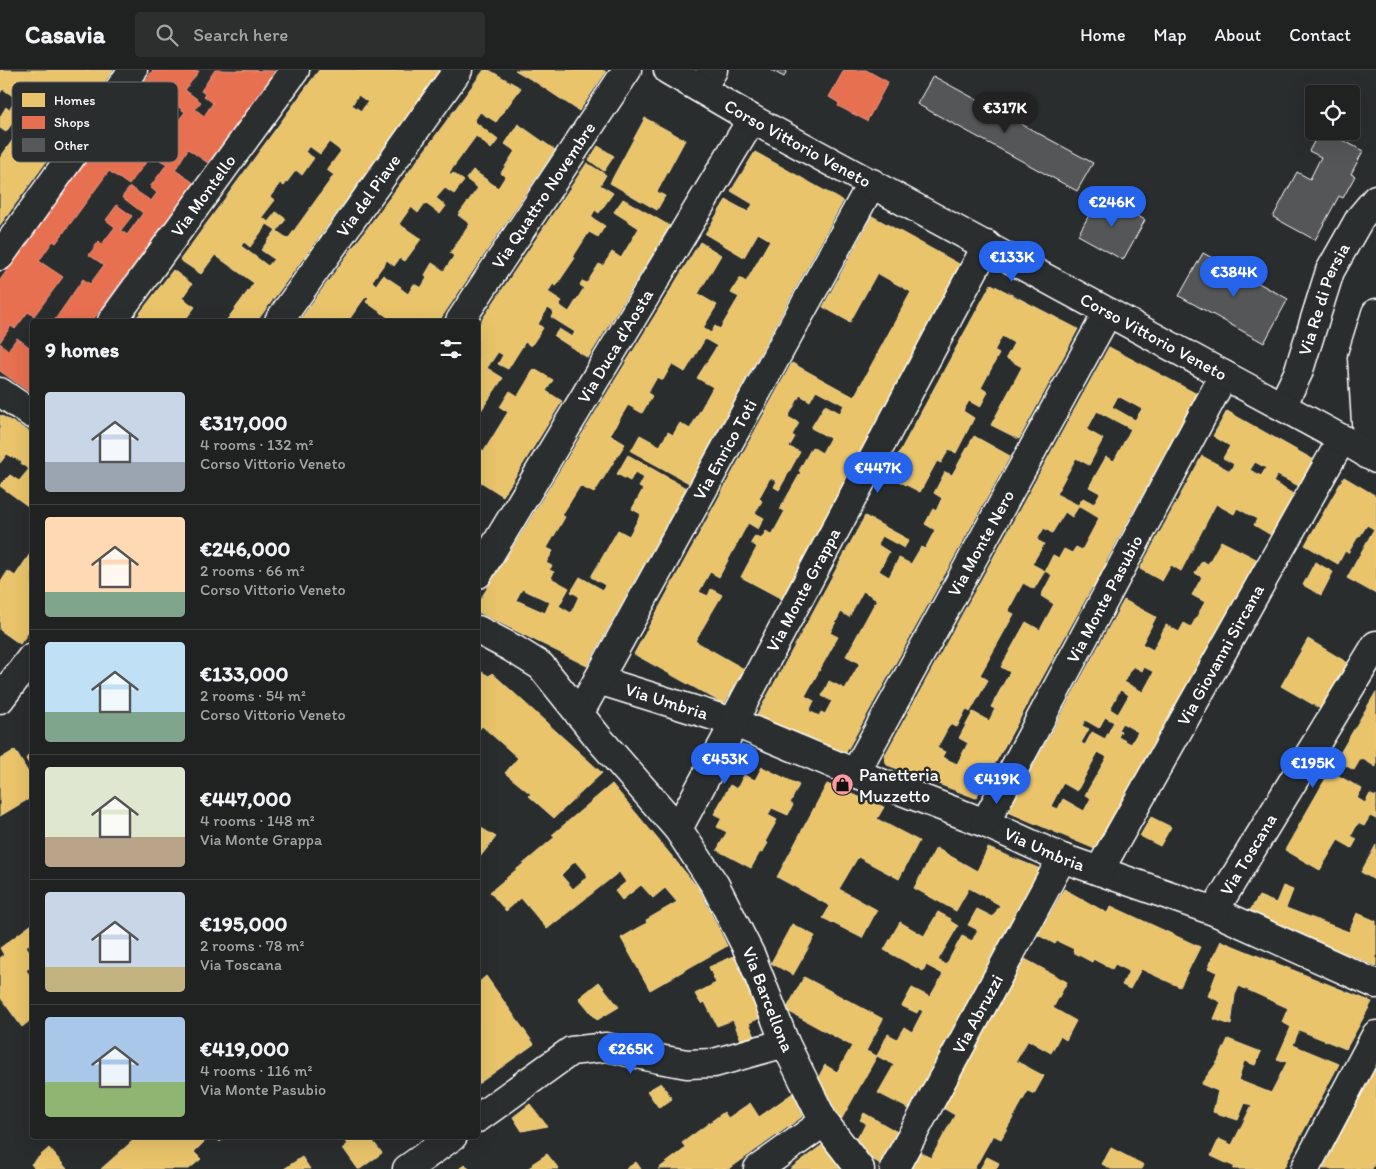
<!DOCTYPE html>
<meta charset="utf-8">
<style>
:root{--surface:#202222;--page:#2d2f2f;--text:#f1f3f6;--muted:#a2a4a5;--line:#3d3f40;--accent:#2563eb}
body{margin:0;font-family:Itim,sans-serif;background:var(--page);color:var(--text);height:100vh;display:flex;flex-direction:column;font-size:19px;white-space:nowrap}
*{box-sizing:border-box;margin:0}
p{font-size:16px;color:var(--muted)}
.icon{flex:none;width:28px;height:28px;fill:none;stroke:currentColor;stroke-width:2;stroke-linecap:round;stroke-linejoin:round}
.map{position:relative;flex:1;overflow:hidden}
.panel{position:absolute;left:30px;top:249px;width:450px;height:820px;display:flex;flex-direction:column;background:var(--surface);border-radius:5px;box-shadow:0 5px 20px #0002,0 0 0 1px var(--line)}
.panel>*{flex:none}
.buttons{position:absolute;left:1305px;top:15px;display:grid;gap:10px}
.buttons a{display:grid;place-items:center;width:55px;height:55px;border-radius:5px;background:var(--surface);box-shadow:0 5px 20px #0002,0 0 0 1px var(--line);font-size:25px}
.price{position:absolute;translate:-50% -42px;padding:0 11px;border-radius:18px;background:var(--accent);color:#fff;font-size:16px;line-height:32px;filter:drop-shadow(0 1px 2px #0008)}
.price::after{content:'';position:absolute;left:50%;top:30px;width:15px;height:11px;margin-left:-8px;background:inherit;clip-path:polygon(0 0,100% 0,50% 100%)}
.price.selected{background:#222;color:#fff}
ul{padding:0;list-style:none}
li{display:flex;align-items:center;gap:15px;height:125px;padding:0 15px}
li+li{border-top:1px solid var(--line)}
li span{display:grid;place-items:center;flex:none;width:140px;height:100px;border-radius:5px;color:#555}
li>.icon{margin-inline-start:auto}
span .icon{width:60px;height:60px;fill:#fffc;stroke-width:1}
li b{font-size:21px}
h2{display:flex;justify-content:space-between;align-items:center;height:60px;padding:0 15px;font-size:21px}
header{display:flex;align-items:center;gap:30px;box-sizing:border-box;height:70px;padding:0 25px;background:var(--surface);border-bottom:1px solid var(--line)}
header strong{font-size:24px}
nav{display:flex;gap:28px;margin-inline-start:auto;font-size:18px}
.search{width:350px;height:45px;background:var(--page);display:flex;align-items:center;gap:12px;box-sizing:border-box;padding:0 18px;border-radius:5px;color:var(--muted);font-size:19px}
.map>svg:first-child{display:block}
.homes{fill:#e9c46a;stroke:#f0d697;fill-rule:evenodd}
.shops{fill:#e76f51;stroke:#ee9a85;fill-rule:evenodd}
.building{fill:#555758;stroke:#fff}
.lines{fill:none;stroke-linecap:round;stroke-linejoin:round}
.street-casing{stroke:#fff;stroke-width:31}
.secondary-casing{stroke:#fff;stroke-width:31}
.street{stroke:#2a2d2e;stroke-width:28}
.secondary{stroke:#2a2d2e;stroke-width:28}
.labels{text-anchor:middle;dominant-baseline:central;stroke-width:5;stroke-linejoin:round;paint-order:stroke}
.street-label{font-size:18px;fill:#fff;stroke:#2a2d2e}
.poi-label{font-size:18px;fill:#fff;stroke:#2a2d2e;text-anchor:start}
.key{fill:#2a2d2e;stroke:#6a6c6d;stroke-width:1}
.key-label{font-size:14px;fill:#fff}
</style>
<header>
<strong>Casavia</strong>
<div class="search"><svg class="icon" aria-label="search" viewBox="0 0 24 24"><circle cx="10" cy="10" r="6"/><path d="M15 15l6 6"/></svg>Search here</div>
<nav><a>Home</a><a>Map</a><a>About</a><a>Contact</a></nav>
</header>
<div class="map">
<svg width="1376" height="1099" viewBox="0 0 1376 1099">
<rect width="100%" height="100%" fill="#2a2d2e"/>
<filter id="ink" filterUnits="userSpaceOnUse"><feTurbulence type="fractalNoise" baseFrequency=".02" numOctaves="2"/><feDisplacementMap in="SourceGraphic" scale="10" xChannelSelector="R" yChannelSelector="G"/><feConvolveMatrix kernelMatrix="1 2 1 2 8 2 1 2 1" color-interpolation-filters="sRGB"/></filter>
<g filter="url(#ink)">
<g class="homes">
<path d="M 0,0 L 46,0 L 47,1 L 48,0 L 113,0 L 0,155 L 0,88 L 14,68 L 27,78 L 44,55 L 22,39 L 6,62 L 0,58 L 0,47 L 6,37 L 9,40 L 17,29 L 3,19 L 0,23 ZM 27,8 L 38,16 L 33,23 L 22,15 Z"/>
<path d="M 319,0 L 442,0 L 257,251 L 226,251 L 254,213 L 215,185 L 201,204 L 180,190 ZM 358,25 L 368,32 L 361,41 L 352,35 ZM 329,72 L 341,81 L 327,100 L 334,105 L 288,169 L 277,161 L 286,149 L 276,142 L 268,152 L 262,147 L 275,130 L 270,127 L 280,113 L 284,116 L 296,100 L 302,105 L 314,88 L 305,82 L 309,76 L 320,84 ZM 267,154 L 276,160 L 261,180 L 274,189 L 268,196 L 241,176 L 244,172 L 250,177 Z"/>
<polygon points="484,0 489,0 521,18 496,52 480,42 474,51 498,70 491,79 476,66 449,103 452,105 453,103 464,111 454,124 445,118 436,128 446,136 440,144 425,133 418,143 411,137 399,154 421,169 405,191 400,188 394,196 387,190 372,211 376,215 383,205 401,217 400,218 408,224 414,214 421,218 427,208 425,205 432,193 444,201 454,186 450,183 470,154 458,145 478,118 466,109 473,100 498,118 505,107 501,103 515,81 505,74 518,54 555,80 439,251 391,251 392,250 366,232 369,227 366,226 348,251 299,251"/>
<polygon points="515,0 603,0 606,2 579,41 537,13"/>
<polygon points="645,48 685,70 657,122 665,126 657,140 610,113"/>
<polygon points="598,76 614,86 604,101 589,90"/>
<path d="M 755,82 L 843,131 L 689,413 L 631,381 L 640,365 L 660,376 L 668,362 L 673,365 L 680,353 L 690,359 L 713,317 L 697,308 L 717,276 L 705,269 L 685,302 L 672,294 L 663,310 L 657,307 L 648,323 L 652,326 L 642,343 L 628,335 L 610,365 L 625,374 L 594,423 L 580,416 L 562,445 L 565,447 L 547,478 L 553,481 L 546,493 L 552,496 L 549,500 L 554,502 L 551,508 L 569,518 L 559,536 L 571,543 L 579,526 L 571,522 L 580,507 L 603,520 L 605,515 L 591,507 L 618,460 L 629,466 L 641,444 L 632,439 L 643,419 L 639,417 L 644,408 L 635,402 L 630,411 L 617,404 L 628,385 L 686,418 L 587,596 L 478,542 L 478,533 L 521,464 L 700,172 L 721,185 L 698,224 L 717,235 L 703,258 L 711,263 L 715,256 L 720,259 L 739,227 L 731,223 L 740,208 L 746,212 L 770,170 L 758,163 L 744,187 L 705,164 L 726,130 L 748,142 L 753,134 L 731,121 ZM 522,519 L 550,532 L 545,543 L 516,530 Z"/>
<polygon points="587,93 606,105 600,115 613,123 599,143 595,140 591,147 605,156 598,167 589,162 573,187 575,188 556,216 553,214 548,222 562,231 559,235 569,242 584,218 580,215 582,211 587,213 599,194 603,196 612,182 621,188 639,158 614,142 623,129 670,156 588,288 554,266 559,259 572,267 575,262 551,247 554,242 548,238 538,254 543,258 531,276 525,272 508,299 498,294 503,285 498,282 487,298 503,308 478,345 478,256"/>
<polygon points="872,146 961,195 782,529 741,507 757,477 751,473 755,466 761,469 766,461 772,465 785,441 780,439 801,402 799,401 812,377 822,383 830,368 811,358 825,335 840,343 844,335 816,320 810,331 800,325 788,347 799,353 792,365 795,367 789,377 800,382 779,420 774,417 777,411 770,408 759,428 762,431 755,443 764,448 758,459 748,453 719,507 710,502 699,522 708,526 711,519 722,525 695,571 744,599 724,634 634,584 792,293 854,327 911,222 877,203 850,252 823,237"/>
<polygon points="173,200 192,214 182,228 195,237 184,251 134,251"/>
<polygon points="991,214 1078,259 1019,369 991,355 1022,297 1006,288 1014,273 1002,266 994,281 999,284 981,318 988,322 980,337 969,331 963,341 974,348 956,383 949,379 941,393 937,391 920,422 887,405"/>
<path d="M 1109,277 L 1197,324 L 1105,493 L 1108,495 L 1095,519 L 1092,517 L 976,728 L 887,695 L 884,687 ZM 1118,326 L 1142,339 L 1135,350 L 1112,337 ZM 1097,341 L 1131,359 L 1114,391 L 1106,387 L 1089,417 L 1100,423 L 1094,434 L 1083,428 L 1078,435 L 1056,424 L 1076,388 L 1089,395 L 1103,369 L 1087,360 ZM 1079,436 L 1099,448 L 1082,480 L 1076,477 L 1072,483 L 1064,479 L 1059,488 L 1053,485 L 1045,501 L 1032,494 L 1044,474 L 1037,470 L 1044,458 L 1052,463 L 1065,442 L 1072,447 ZM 1045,501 L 1052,505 L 1041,526 L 1054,534 L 1040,560 L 1026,552 L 1001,597 L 1010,602 L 991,637 L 995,639 L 989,651 L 973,642 L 959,668 L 968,673 L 957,694 L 942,687 L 945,682 L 937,678 L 950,654 L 957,657 L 966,639 L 970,642 L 988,610 L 980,605 L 1014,544 L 1008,541 L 1023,513 L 1034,519 Z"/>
<polygon points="534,299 553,310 546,321 562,331 503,426 478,410 478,377 484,381 508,342 500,337 510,321 518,326"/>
<path d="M 1227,341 L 1314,390 L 1299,416 L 1277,405 L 1273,412 L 1295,425 L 1271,465 L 1254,455 L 1257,449 L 1237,438 L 1234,444 L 1216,434 L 1181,501 L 1171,495 L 1162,511 L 1140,499 L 1202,386 L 1230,401 L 1234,394 L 1223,388 L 1230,376 L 1213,366 ZM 1255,392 L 1266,398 L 1261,406 L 1250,400 Z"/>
<polygon points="0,345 32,363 32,439 0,416 0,415 10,405 19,411 29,399 21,394 22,392 7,384 0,393"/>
<path d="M 974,366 L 1010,386 L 845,684 L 805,665 L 791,664 L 755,649 L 865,446 L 909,470 L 904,478 L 882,466 L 878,475 L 889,482 L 879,501 L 889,507 L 899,488 L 911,494 L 921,477 L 925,479 L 935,460 L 925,454 L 933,439 L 936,441 L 942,428 L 934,423 L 945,402 L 952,405 ZM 863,521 L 877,529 L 846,586 L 860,593 L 845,619 L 829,611 L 822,626 L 832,631 L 825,644 L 821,642 L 819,646 L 809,641 L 814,631 L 805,626 L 838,567 L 830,563 L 841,542 L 849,547 Z"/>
<polygon points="1344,407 1376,426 1376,524 1347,508 1374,459 1367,455 1360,466 1359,465 1348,483 1345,481 1338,494 1305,475"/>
<path d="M 1221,471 L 1258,490 L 1095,779 L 1008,742 L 1124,530 L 1156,547 L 1142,574 L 1153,580 L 1166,555 L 1179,562 L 1184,553 L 1191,557 L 1205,532 L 1192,525 L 1202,507 L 1195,503 L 1202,491 L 1208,494 ZM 1133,596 L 1142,601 L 1144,597 L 1154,602 L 1143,622 L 1124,612 ZM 1120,620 L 1129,625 L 1118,644 L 1110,639 ZM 1105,647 L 1114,652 L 1105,669 L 1092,662 L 1085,675 L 1081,673 L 1089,659 L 1082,656 L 1085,650 L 1099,658 ZM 1122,653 L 1138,662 L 1131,674 L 1118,667 L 1121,661 L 1118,660 ZM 1098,682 L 1107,687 L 1085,725 L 1091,728 L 1084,741 L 1063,729 L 1058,739 L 1051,736 L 1063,713 L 1077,721 Z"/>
<polygon points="32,481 32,557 20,574 0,560 0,513 8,501 15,506"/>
<polygon points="1315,492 1333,502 1321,525 1303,515"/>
<polygon points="1308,569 1353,596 1326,642 1281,616"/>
<polygon points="478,600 489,606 492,603 602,703 554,748 529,726 531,724 505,703 518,688 482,656 478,661"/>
<polygon points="1376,622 1376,697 1361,688 1354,700 1336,690"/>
<polygon points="15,680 32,709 32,727 0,746 0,689"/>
<polygon points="32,680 32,698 26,689"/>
<polygon points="762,697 799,715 790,733 793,735 788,745 772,738 768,745 777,750 765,772 768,773 762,783 760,782 751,798 717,780 727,762 717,757 722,748 714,744 730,715 737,719 744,705 755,710"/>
<polygon points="1330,701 1362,719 1357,728 1365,733 1370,724 1375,727 1376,725 1376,749 1370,746 1364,756 1358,753 1351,766 1357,769 1352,778 1338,770 1320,800 1285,780"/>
<path d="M 612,714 L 699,819 L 727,876 L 650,920 L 621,868 L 647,853 L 646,850 L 677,832 L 665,818 L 653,828 L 641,815 L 622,830 L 615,821 L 626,812 L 619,802 L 547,859 L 521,828 L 506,841 L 490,822 L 555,767 L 552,765 ZM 575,791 L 588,806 L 573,819 L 561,805 Z"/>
<polygon points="827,714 884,737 877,749 919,771 899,809 858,787 839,819 877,840 862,868 823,848 830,836 777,807"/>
<polygon points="1151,747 1171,757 1160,776 1140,766"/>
<polygon points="478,756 496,767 479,788 478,787"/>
<polygon points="1376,775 1376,811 1361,802"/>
<polygon points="936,778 977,801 988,778 1043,800 913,1041 878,1023 894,995 877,986 888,964 897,969 904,957 912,962 923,941 919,939 917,943 902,936 912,918 930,927 943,904 926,895 923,901 884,880 900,852 924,866 938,842 951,849 950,851 958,856 938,890 946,895 962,866 972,871 978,860 968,855 977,839 993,847 1000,835 969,818 956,841 914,818"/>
<polygon points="1283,816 1293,820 1286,838 1349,862 1357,843 1376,851 1376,896 1249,842 1259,826 1276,833"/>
<polygon points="1064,819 1107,843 1111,836 1200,877 1180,917 1141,899 1130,919 1122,915 1129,901 1115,894 1112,899 1093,889 1092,892 1073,882 1074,879 1057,871 1055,874 1038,865"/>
<polygon points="32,854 32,873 32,872 26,876 31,884 32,883 32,896 26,900 32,909 32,949 22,957 0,927 0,888 4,885 0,878"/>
<polygon points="792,854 815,866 793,905 771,893"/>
<polygon points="1221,871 1372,932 1346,979 1299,960 1293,975 1339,994 1283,1099 1233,1099 1235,1097 1211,1086 1219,1069 1232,1075 1252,1035 1245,1033 1238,1050 1213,1042 1218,1021 1201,1014 1218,991 1228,969 1261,982 1255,995 1244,991 1238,1010 1271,1023 1287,992 1277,989 1291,957 1282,952 1288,938 1239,916 1235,925 1231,955 1214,949 1221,932 1208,926 1217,902 1208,898"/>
<polygon points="734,886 760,948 749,953 756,969 743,975 733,950 717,956 705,932 701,934 695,924 716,913 709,897"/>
<polygon points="1025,889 1067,912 1053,938 1076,951 1066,970 1060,966 1051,983 1028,970 1016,991 1044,1006 1034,1024 1028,1021 1001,1069 993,1065 974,1099 909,1099 918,1081 931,1088 955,1045 943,1038"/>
<polygon points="486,906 534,974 478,1014 478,913"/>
<polygon points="804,907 883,949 866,981 877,986 841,1050 815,1014 825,995 837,1002 852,976 786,940"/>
<polygon points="599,912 619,937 597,950 579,928"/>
<polygon points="1376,996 1376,1090 1372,1099 1323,1099"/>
<polygon points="661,1013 672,1029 659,1038 647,1021"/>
<polygon points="793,1023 803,1046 729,1099 658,1099 686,1078 682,1073 724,1042 728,1048 750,1033 759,1047"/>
<polygon points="530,1034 547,1056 522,1061 513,1047"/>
<polygon points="864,1043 899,1063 882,1095 864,1084 853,1072 862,1061 866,1053 860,1050"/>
<polygon points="138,1066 210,1066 194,1082 201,1089 189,1099 101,1099"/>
<polygon points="215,1066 226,1066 220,1072"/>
<polygon points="341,1066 369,1066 382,1083 360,1099 358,1099 343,1078 348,1074"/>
<polygon points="825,1073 844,1099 790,1099"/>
<polygon points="49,1078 67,1099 35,1099 31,1094"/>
<polygon points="1111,1078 1144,1095 1142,1099 1111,1099 1102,1094"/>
<polygon points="547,1084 559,1099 527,1099 533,1095 532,1094"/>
<polygon points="302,1087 310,1099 284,1099"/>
<polygon points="987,1087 999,1093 996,1099 980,1099"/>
<polygon points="636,1092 641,1099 626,1099"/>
<polygon points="465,1094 469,1099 459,1099"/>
</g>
<g class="shops">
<path d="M 153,0 L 199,1 L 185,20 L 201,32 L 195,39 L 204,46 L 213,33 L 204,26 L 205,24 L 201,21 L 215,0 L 276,1 L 208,93 L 188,79 L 175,100 L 194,113 L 92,251 L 54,251 L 83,209 L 90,214 L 104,195 L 89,185 L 99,171 L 102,174 L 115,157 L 106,150 L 117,135 L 132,146 L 121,160 L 127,165 L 143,143 L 122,127 L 130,117 L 151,131 L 157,123 L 150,117 L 167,94 L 160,90 L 175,70 L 167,64 L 129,115 L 109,101 L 56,173 L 53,171 L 39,191 L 63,207 L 34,246 L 28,242 L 15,259 L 11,256 L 0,272 L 0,210 ZM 176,35 L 185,42 L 178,51 L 169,45 Z"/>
<polygon points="844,0 866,0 888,12 867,51 838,36 839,33 829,27"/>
<polygon points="17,268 32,279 32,324 0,301 0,273 8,280"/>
</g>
<g class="building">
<polygon points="771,0 787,0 784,7"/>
<polygon points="933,6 1093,93 1077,121 917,34"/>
<polygon points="1320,61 1326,61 1363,81 1351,104 1355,106 1343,128 1339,126 1315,170 1273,147 1297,102 1310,109 1321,87 1309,81"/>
<polygon points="1100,125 1145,150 1123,190 1078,165"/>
<polygon points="1203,183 1288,229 1264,273 1179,226"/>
</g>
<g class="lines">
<defs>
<g id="street">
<polyline points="702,18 713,0"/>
<polyline points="0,186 133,0"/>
<path id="s1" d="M 112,251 L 295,0"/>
<path id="s2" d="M 279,251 L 458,0"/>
<path id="s3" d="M 460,251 L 627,0"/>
<path id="s4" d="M 1282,336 L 1298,303 L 1330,201 L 1360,148 L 1376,129"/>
<polyline points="1368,385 1362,288 1376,243"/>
<path id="s5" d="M 478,504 L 752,49"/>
<path id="s6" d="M 598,610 L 733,652 L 855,703 L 985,753 L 1062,788 L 1214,841 L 1376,914"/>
<polyline points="0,629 32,587"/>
<path id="s7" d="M 579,644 L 872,113"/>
<path id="s8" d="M 855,703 L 1108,242"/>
<path id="s9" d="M 985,753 L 1224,305"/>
<path id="s10" d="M 678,759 L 727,667 L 733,652 L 987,175"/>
<path id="s11" d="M 1099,801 L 1342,369"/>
<path id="s12" d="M 1214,841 L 1376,575"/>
<polyline points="478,1048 571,981 606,977 659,989 687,994 714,993 785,973"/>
<polyline points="407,1099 453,1066"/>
<polyline points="758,1099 824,1052"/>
<path id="s13" d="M 894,1099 L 1062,788"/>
<polyline points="1305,1099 1376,965"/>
</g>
<g id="secondary">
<path id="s14" d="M 668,0 L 752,49 L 1342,369 L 1376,389"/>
<polyline points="0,322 32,344"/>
<path id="s15" d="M 478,560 L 512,578 L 541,596 L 601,671 L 678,759 L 715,815 L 751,886 L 785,973 L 824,1052 L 860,1099"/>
</g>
</defs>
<use href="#street" class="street-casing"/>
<use href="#secondary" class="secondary-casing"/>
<use href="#street" class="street"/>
<use href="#secondary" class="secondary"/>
</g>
</g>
<defs>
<symbol id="shop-disc" viewBox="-11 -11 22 22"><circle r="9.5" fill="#ff9aa2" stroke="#2a2d2e"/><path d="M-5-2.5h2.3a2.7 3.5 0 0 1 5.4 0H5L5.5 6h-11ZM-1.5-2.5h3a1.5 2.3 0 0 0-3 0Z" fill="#111"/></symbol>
</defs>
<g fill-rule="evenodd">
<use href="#shop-disc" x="830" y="702" width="25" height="25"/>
</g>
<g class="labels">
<g class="street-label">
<text stroke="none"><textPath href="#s14" startOffset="149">Corso Vittorio Veneto</textPath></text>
<text stroke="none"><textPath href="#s1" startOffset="155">Via Montello</textPath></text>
<text stroke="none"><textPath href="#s2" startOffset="154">Via del Piave</textPath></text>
<text stroke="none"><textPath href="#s3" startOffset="151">Via Quattro Novembre</textPath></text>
<text stroke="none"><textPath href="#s4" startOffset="115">Via Re di Persia</textPath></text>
<text stroke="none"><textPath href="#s14" startOffset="554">Corso Vittorio Veneto</textPath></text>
<text stroke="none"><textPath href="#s5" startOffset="266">Via Duca d'Aosta</textPath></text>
<text stroke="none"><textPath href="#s7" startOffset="302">Via Enrico Toti</textPath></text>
<text stroke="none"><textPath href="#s8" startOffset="262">Via Monte Nero</textPath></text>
<text stroke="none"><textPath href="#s10" startOffset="270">Via Monte Grappa</textPath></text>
<text stroke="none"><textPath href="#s9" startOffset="254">Via Monte Pasubio</textPath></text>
<text stroke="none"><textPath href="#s11" startOffset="248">Via Giovanni Sircana</textPath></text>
<text stroke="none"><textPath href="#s6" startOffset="72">Via Umbria</textPath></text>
<text stroke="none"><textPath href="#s6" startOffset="478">Via Umbria</textPath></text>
<text stroke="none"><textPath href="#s12" startOffset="66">Via Toscana</textPath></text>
<text stroke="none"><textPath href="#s15" startOffset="479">Via Barcellona</textPath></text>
<text stroke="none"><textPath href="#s13" startOffset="176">Via Abruzzi</textPath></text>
</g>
<g class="poi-label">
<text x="859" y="705">Panetteria<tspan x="859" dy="21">Muzzetto</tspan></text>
</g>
</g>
<rect x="12" y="12" width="166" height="80" rx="8" class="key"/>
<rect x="22" y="23" width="23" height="14" fill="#e9c46a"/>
<rect x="22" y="46" width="23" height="13" fill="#e76f51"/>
<rect x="22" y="68" width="23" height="14" fill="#555758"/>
<g class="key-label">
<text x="54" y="35">Homes</text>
<text x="54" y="57">Shops</text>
<text x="54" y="80">Other</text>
</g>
</svg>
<div class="buttons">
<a><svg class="icon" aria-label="locate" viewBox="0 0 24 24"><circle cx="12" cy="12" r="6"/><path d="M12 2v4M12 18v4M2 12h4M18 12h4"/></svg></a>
</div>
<b class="price selected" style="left:1005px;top:64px">€317K</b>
<b class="price" style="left:1112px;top:158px">€246K</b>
<b class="price" style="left:1012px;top:213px">€133K</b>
<b class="price" style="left:1234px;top:228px">€384K</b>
<b class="price" style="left:878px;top:424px">€447K</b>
<b class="price" style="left:725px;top:715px">€453K</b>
<b class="price" style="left:1313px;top:719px">€195K</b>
<b class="price" style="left:997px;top:735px">€419K</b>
<b class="price" style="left:631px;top:1005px">€265K</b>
<section class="panel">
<h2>9 homes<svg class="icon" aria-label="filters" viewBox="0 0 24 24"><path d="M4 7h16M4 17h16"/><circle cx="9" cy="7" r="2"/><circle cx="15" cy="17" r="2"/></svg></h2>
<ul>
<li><span style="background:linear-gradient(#c9d6e8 70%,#9aa5b1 0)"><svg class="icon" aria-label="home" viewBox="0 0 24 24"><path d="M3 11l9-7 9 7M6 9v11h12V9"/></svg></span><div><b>€317,000</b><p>4 rooms · 132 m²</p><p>Corso Vittorio Veneto</p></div></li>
<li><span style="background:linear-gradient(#ffd9b3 75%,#7fa58c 0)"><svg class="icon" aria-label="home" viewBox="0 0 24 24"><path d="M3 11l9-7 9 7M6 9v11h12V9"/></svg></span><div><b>€246,000</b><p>2 rooms · 66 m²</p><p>Corso Vittorio Veneto</p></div></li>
<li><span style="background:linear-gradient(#bfe0f5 70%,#7fa58c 0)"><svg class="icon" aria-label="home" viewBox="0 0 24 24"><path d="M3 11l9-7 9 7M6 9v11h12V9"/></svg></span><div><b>€133,000</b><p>2 rooms · 54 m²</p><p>Corso Vittorio Veneto</p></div></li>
<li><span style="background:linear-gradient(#dfe7d0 70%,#b9a48a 0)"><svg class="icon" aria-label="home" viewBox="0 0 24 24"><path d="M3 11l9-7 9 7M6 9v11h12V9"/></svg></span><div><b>€447,000</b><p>4 rooms · 148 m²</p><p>Via Monte Grappa</p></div></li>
<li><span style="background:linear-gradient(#c9d6e8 75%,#c2b280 0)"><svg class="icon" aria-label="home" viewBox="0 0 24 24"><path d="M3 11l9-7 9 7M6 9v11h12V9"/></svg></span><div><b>€195,000</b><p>2 rooms · 78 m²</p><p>Via Toscana</p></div></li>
<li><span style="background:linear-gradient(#a9c7e8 65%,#8fb573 0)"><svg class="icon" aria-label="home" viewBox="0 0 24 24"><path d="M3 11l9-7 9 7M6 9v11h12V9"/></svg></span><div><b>€419,000</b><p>4 rooms · 116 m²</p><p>Via Monte Pasubio</p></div></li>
</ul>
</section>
</div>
